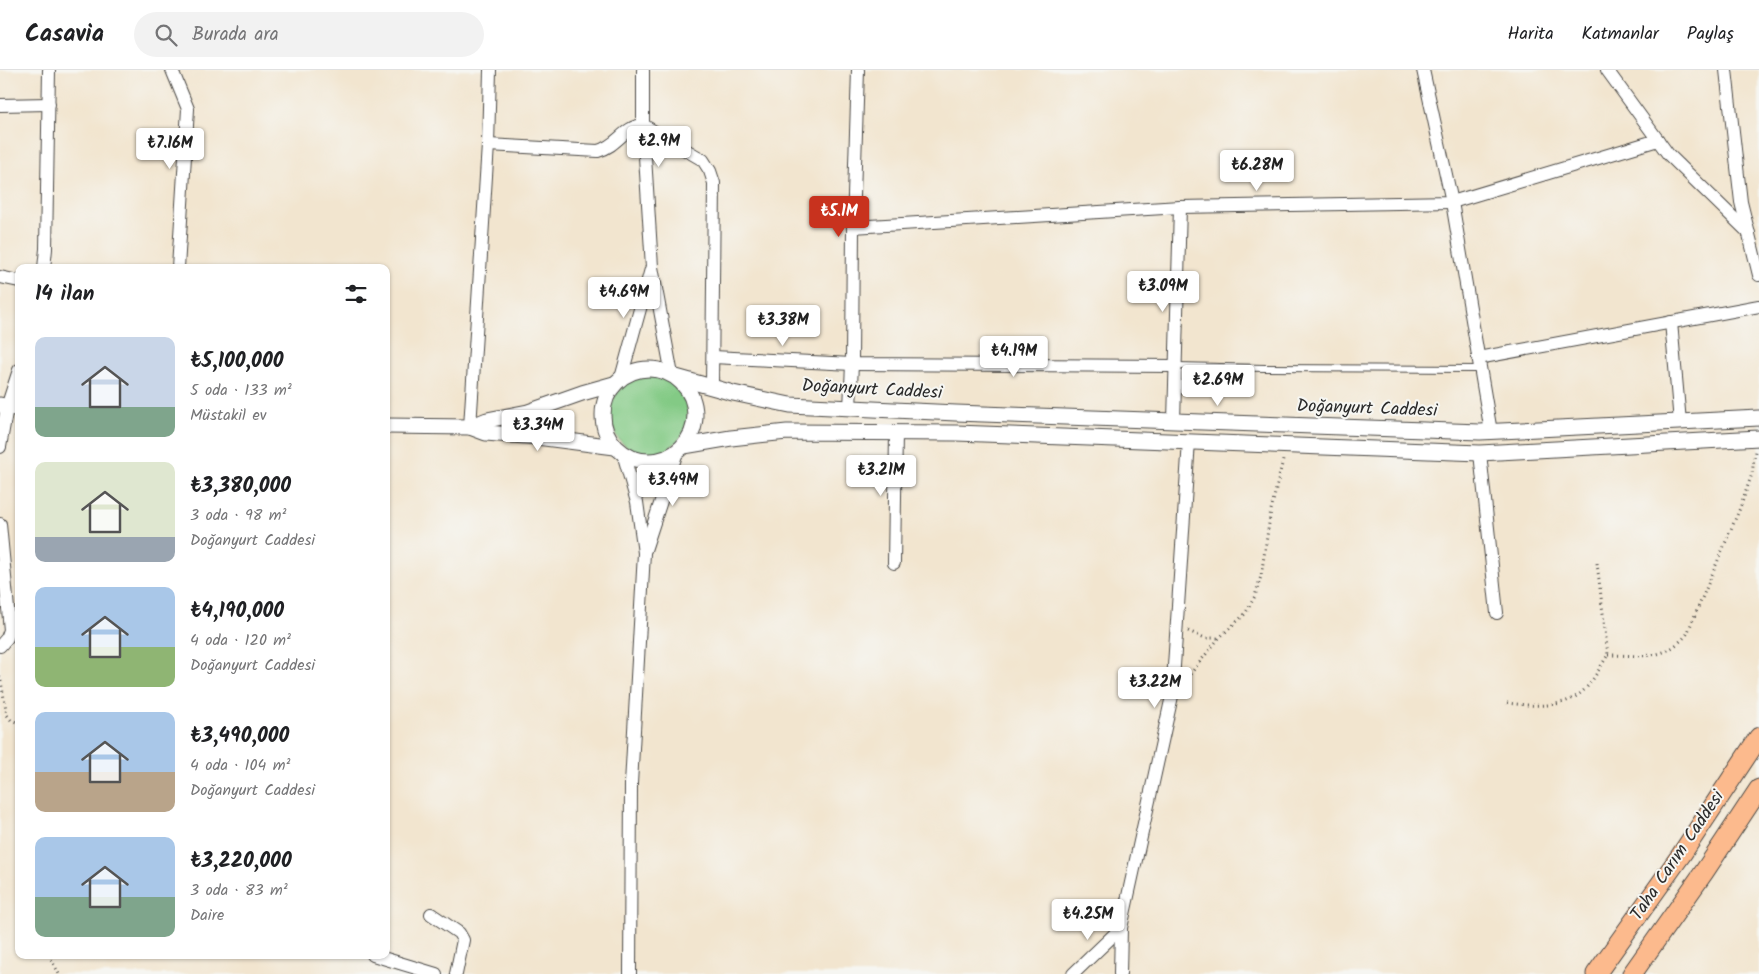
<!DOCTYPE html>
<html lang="tr">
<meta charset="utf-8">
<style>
:root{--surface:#fff;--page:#f2f2f2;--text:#202124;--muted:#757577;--line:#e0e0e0;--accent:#c8321e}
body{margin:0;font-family:Kalam,sans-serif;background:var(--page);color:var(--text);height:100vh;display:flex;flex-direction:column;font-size:19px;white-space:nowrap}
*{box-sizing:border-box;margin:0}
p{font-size:16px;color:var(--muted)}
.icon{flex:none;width:28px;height:28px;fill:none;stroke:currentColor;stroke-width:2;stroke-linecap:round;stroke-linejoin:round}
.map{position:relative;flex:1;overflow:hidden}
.details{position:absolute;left:15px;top:194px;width:375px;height:695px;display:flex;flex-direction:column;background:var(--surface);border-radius:10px;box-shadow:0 1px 4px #0004}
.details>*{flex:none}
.price{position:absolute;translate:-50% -42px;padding:0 11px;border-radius:5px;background:#fff;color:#222;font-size:16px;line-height:32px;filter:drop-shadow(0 1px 2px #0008)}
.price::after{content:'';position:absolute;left:50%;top:30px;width:15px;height:11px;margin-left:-8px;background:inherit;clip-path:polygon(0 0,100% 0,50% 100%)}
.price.selected{background:var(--accent);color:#fff}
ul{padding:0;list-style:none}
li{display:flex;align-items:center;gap:15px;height:125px;padding:0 20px}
li span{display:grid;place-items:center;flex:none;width:140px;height:100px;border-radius:10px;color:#555}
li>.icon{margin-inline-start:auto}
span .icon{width:60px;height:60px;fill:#fffc;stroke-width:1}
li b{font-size:21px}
h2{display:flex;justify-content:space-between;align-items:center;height:60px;padding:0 20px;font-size:21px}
header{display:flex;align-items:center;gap:30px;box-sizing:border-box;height:70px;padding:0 25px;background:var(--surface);border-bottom:1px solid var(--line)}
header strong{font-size:24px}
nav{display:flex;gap:28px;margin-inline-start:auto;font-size:18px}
.search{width:350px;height:45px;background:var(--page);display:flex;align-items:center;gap:12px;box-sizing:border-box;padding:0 18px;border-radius:28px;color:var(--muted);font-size:19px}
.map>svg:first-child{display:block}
.green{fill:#83ca85;stroke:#577a58}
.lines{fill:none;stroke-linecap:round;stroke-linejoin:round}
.service-casing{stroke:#494744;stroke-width:8}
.minor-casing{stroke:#494744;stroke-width:14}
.tertiary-casing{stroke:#494744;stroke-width:17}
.primary-casing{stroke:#494744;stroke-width:21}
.path{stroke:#494744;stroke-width:3;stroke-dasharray:1 4;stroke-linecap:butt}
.service{stroke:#fff;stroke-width:6}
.minor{stroke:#fff;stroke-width:12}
.tertiary{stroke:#fff;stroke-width:15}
.primary{stroke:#fcba8d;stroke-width:19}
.labels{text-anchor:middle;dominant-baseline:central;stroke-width:4;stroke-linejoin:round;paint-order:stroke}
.street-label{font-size:18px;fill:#2b2b2b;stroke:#f6f6f2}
</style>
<header>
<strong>Casavia</strong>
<div class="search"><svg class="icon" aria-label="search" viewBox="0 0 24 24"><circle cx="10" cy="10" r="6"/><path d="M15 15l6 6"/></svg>Burada ara</div>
<nav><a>Harita</a><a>Katmanlar</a><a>Paylaş</a></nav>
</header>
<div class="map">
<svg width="1759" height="904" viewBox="0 0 1759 904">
<rect width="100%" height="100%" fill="#f6f6f2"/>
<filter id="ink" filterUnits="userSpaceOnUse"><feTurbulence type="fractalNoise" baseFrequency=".02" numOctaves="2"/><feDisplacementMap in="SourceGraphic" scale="10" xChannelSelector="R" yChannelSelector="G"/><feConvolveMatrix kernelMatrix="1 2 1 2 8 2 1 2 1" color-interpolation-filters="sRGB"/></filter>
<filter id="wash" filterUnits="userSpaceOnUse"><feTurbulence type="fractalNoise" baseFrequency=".0096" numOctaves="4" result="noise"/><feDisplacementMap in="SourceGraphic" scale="20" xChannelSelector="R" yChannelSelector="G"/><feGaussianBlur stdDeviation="1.12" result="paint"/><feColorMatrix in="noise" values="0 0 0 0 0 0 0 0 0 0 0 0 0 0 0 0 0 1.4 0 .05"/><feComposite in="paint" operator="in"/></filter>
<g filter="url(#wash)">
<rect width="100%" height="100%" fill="#f2e5cf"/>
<circle class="green" cx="649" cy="345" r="39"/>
</g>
<g filter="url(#ink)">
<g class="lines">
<defs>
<polyline id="service" points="1176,296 1265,298 1480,299"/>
<g id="minor">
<polyline points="172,0 188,39 178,198"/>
<polyline points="643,0 643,55 652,197 672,305"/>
<polyline points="1423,0 1452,132 1491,362"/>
<polyline points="1607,0 1668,84 1749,163"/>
<polyline points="1726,0 1741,132 1759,205"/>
<polyline points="0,35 49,34"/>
<path d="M 488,75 L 598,81 C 619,75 623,57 643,55 L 703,90 L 710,101 L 714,113 L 712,317"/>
<polyline points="853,157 1180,137 1452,132 1658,70"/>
<polyline points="44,198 46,179 49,0"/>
<polyline points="0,207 19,211"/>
<polyline points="1671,252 1680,352"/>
<polyline points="713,287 852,294 1176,296"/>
<polyline points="1478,288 1759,236"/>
<polyline points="621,308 651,199"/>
<polyline points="850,338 852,294 853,157 858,0"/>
<polyline points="1174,351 1180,137"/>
<polyline points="470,357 488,75 490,0"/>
<polyline points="0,377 7,337 19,300"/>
<polyline points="623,383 637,432 644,483 631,714 630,904"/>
<polyline points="1480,383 1497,543"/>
<polyline points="0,454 10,560 7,568 0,576"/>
<polyline points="645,480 677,382"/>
<polyline points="894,493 896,363"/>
<polyline points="431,844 459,863 463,870 456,904"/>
<polyline points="373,885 436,904"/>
<polyline points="1073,904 1121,858"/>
<polyline points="1120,904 1121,858 1172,626 1189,371"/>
</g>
<g id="tertiary">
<circle cx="649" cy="345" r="46"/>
<polyline points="676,307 733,323 790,335 956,343 1480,362 1759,348"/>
<polyline points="0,335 19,339"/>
<polyline points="386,356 470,357 486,363 537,367 615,377"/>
<polyline points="470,357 487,350 528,342 582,323 614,314"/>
<polyline points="684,376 731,368 787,362 956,363 1480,383 1759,368"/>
</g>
<g id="primary">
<polyline points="1596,904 1681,785 1759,667"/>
<polyline points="1632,904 1704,802 1759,719"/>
</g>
</defs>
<use href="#service" class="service-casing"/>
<use href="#minor" class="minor-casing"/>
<use href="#tertiary" class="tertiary-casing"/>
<use href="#primary" class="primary-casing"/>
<g class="path">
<polyline points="1188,561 1205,568 1218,568"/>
<path d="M 1608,585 C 1641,585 1664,592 1687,564 L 1740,438 L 1752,404 L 1755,381"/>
<polyline points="0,606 7,645 11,650 19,653"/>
<polyline points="1187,608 1219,568 1245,544 1255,526 1261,506 1271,440 1283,390"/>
<path d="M 1507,633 C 1534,636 1567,640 1587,617 C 1595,608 1601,595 1608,585 L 1597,493"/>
<polyline points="49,885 59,904"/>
</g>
<use href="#service" class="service"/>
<use href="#minor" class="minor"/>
<use href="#tertiary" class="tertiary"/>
<use href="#primary" class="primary"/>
</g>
</g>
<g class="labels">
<g class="street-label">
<text transform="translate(872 320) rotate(3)">Doğanyurt Caddesi</text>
<text transform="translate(1367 339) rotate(2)">Doğanyurt Caddesi</text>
<text transform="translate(1678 786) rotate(-56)">Taha Carım Caddesi</text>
</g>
</g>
</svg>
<b class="price" style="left:659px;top:98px">₺2.9M</b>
<b class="price" style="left:170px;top:100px">₺7.16M</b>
<b class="price" style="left:1257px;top:122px">₺6.28M</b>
<b class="price selected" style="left:839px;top:168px">₺5.1M</b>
<b class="price" style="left:1163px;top:243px">₺3.09M</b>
<b class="price" style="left:624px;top:249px">₺4.69M</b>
<b class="price" style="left:783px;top:277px">₺3.38M</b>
<b class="price" style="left:1014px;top:308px">₺4.19M</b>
<b class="price" style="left:1218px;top:337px">₺2.69M</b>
<b class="price" style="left:538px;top:382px">₺3.34M</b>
<b class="price" style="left:881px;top:427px">₺3.21M</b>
<b class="price" style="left:673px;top:437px">₺3.49M</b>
<b class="price" style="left:1155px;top:639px">₺3.22M</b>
<b class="price" style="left:1088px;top:871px">₺4.25M</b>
<section class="details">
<h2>14 ilan<svg class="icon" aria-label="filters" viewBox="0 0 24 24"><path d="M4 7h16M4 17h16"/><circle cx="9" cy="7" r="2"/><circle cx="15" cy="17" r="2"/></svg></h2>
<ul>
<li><span style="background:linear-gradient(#c9d6e8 70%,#7fa58c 0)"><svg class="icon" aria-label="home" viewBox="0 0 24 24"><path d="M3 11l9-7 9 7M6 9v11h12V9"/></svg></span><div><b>₺5,100,000</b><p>5 oda · 133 m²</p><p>Müstakil ev</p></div></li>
<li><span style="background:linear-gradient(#dfe7d0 75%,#9aa5b1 0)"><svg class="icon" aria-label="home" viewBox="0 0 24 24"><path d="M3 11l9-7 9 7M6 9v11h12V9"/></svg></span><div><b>₺3,380,000</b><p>3 oda · 98 m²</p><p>Doğanyurt Caddesi</p></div></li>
<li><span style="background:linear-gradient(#a9c7e8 60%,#8fb573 0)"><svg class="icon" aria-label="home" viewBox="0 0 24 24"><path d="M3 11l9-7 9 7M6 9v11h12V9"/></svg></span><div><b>₺4,190,000</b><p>4 oda · 120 m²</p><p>Doğanyurt Caddesi</p></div></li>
<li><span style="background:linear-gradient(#a9c7e8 60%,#b9a48a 0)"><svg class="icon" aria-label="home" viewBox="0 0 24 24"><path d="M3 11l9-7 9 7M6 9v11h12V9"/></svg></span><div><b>₺3,490,000</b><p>4 oda · 104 m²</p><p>Doğanyurt Caddesi</p></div></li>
<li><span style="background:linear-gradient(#a9c7e8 60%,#7fa58c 0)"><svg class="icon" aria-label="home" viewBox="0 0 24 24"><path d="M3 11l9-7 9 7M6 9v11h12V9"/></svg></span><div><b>₺3,220,000</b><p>3 oda · 83 m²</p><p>Daire</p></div></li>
</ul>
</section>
</div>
